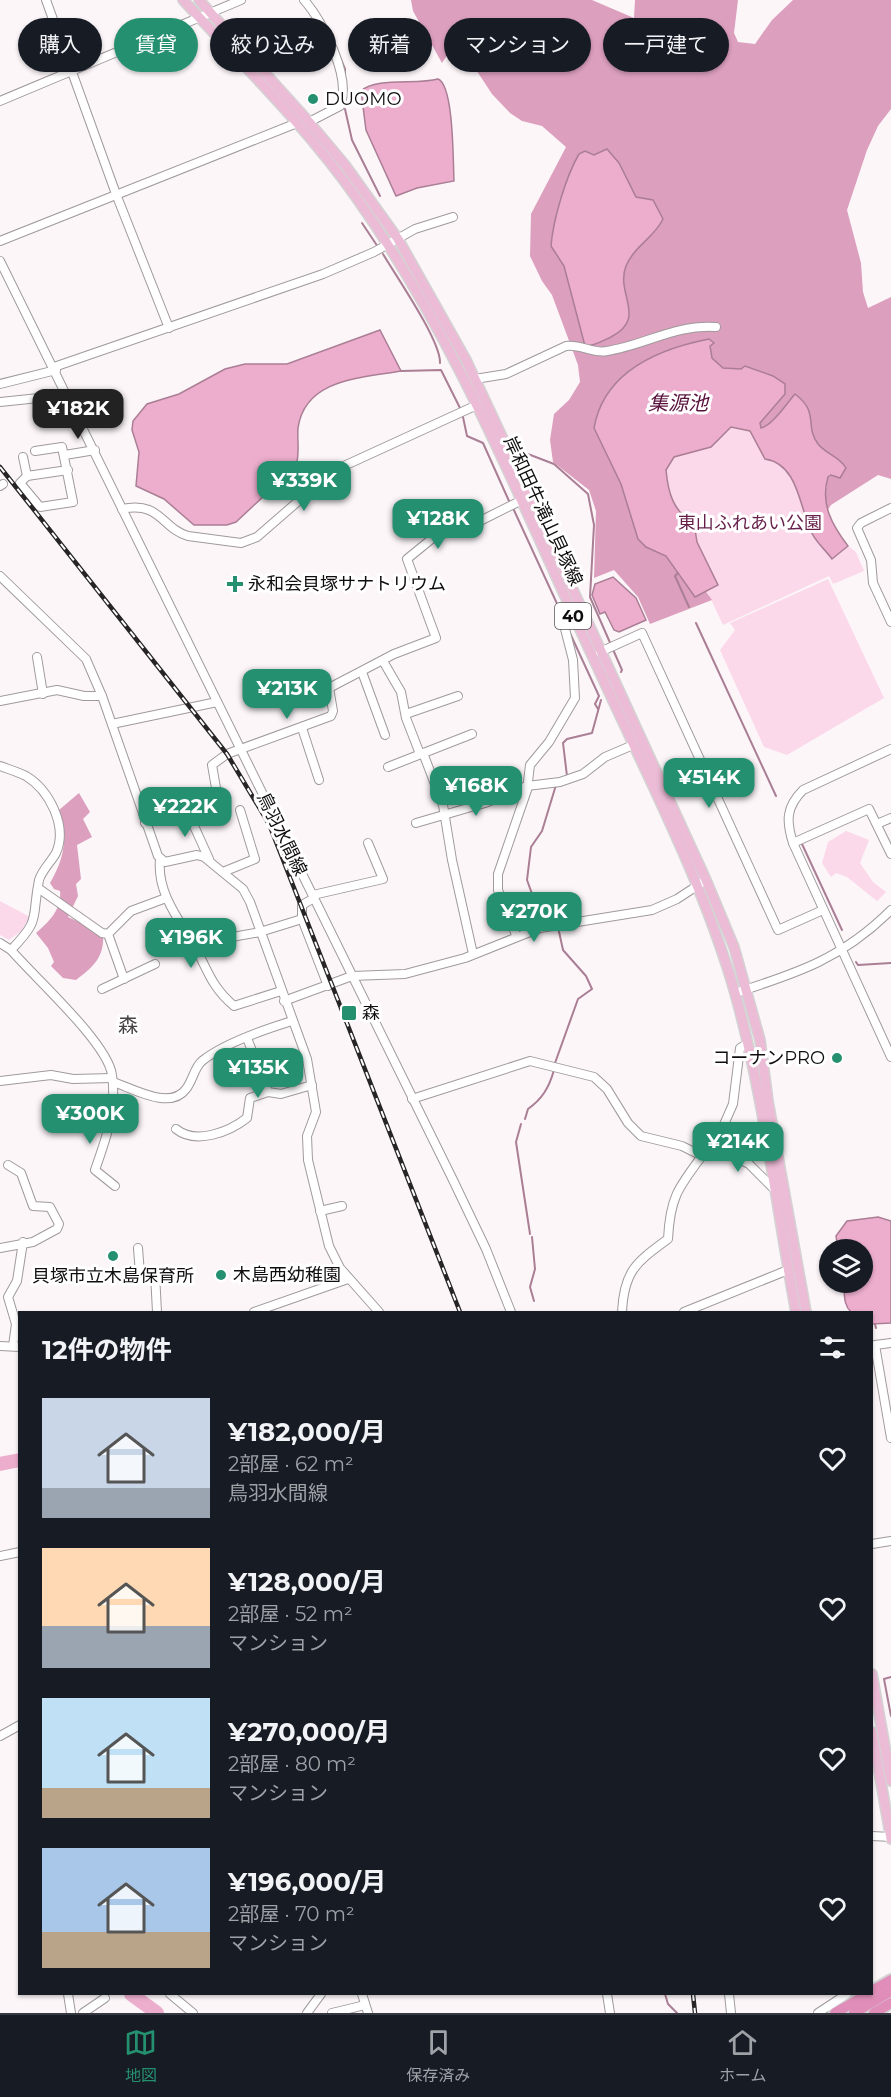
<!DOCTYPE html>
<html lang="ja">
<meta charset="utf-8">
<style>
:root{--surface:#171b24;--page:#20242c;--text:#f1f3f6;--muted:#9ea1a6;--line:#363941;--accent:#25906f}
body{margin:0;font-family:Montserrat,"Noto Sans JP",sans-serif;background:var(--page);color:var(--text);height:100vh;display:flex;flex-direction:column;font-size:22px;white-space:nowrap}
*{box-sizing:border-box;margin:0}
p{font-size:20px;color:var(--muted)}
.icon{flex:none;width:33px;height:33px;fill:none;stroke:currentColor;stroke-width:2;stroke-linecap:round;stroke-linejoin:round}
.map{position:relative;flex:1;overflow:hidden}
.panel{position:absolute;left:18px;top:1311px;width:855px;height:684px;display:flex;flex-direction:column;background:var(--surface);border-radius:0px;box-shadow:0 2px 4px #0004}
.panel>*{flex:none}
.top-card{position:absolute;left:18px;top:18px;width:855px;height:54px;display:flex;gap:12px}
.controls{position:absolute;left:819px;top:1239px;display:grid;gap:12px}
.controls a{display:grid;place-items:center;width:54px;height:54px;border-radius:50%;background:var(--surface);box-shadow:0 2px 4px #0004;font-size:30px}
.price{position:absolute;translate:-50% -51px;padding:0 14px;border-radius:12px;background:var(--accent);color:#fff;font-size:20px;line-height:39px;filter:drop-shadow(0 2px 3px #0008)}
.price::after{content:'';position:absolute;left:50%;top:36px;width:18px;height:14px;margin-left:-9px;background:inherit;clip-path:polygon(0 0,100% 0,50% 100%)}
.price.selected{background:#222;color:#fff}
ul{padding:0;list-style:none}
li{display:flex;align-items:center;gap:18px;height:150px;padding:0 24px}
li span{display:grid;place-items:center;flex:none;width:168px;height:120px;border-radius:0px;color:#555}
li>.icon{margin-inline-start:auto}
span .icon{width:72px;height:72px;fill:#fffc;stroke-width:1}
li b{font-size:26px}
h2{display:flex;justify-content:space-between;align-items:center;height:72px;padding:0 24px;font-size:26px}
.chip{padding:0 21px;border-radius:27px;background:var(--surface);box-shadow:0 2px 4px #0004;font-size:21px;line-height:54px}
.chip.selected{background:var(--accent);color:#fff}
.tab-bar{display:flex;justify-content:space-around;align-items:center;height:84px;border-top:2px solid var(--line);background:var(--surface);font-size:16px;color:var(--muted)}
.tab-bar a{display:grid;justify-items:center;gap:3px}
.tab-bar .selected{color:var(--accent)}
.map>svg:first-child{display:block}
.green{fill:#fbd9ea}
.forest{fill:#dc9fbe}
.water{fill:#edaece;stroke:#aa7e94;stroke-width:1.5}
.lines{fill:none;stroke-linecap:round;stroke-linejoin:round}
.stream{stroke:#aa7e94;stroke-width:2}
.river{stroke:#edaece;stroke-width:14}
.minor-casing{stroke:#a09a9c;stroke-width:10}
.major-casing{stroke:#d4d3d4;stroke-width:12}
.highway-casing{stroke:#d4d3d4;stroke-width:14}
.minor{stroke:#fff;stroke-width:8}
.major{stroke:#ecbbd5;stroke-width:9}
.highway{stroke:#e08eb9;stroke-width:10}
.rail-casing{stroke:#272526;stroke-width:4.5}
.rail{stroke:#fff;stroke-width:2;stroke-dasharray:7;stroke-linecap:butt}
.poi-dot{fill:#25906f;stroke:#fff;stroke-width:2}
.labels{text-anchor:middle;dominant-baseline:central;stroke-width:6;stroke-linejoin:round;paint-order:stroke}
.shield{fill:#fff;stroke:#575656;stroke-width:1.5}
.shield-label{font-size:16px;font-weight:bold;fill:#0f0d0e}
.poi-label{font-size:18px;fill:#0f0d0e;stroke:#fff;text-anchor:start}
.street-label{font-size:18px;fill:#0f0d0e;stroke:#fff}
.park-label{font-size:18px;fill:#661f49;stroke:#fff}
.water-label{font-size:20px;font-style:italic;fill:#58113d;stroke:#fff}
.neighbourhood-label{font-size:20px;fill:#484346;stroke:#fff}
</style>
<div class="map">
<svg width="891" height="2013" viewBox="0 0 891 2013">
<rect width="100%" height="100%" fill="#fcf6f9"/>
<g class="green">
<path d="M 731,427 L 750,431 L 765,459 C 797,465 799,503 810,529 C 814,540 824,550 832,559 L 848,546 L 856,552 L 864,571 L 833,584 L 829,576 L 723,625 L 707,591 L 718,584 L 697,542 L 694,523 C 673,512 668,492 666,470 L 674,457 L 711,447 Z"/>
<polygon points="828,579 884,698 787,755 764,747 720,650 735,630 730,623"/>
<polygon points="846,831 869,840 860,863 873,882 886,892 877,901 847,877 836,873 831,877 822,863 828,842"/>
<polygon points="0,901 30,917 20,932 9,940 0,935"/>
</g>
<g class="forest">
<polygon points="411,0 592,0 634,18 635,0 738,0 734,33 738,42 755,44 772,20 793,0 891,0 891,109 878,126 867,150 847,210 861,263 863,292 868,308 891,297 891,479 878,475 831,505 827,511 825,494 828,477 846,468 736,419 656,442 648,508 712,600 650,624 638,597 614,570 594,578 596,511 589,490 553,462 550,440 554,414 569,400 580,382 578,365 552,295 542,281 530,256 531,214 566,147 542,126 522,121 510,113 492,94 465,53 453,46 442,63 413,11"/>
<path d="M 79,793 L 90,812 L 83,819 L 92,837 L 77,845 L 81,879 L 76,884 L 78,896 L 68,917 L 103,933 C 105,957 93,967 76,980 L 63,978 L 51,966 L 54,962 L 48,948 L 36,933 C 49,922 62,909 60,891 L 54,889 L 50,883 C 64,860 69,835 59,810 Z"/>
</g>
<g class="water">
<path d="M 438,79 C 454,85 453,163 454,181 L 417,188 L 396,196 L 366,130 L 361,91 C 376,77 417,85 438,79 Z"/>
<path d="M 607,149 L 619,163 L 636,197 L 653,200 L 663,219 C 654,238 635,245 626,266 C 615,294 648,318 611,337 C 602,341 595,346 585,346 L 564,266 L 551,246 C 553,220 566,176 579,154 L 585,151 L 594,155 Z"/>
<path d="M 380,330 L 401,371 C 363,378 305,378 298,428 C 297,441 300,453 296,466 L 236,522 L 227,525 L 194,525 L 164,499 L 136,486 L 139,452 L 132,430 L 133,421 L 147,404 L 179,394 L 225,369 L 245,364 L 287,364 Z"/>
<path d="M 709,339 L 714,343 L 710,346 L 712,358 L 723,368 L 741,369 L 745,366 L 773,376 L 785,384 L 785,394 L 760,423 L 761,428 C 772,426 787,403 795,394 C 820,413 804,425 818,444 C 826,454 840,457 846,468 L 840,478 L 831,475 L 828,477 C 820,504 832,525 848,546 L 832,559 C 825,549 814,541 810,529 C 799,503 797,464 765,459 L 750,431 L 731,427 L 711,447 L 674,457 L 666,470 C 668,492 673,512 694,523 L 697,542 L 718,585 L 695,597 L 666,556 L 646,547 L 638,539 L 621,484 L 594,428 C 604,371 658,349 709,339 Z"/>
<polygon points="613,577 636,598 646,620 619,632 614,630 605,612 600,614 592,595 595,584"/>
<path d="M 878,1217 L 891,1221 L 891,1323 L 872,1324 L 872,1312 L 851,1312 C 843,1305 845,1293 843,1283 L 862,1282 L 862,1250 L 838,1249 L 836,1236 L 847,1221 Z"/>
</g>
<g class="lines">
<g class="stream">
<polyline points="339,55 345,69 345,78"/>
<polyline points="345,109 352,140 380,196"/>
<polyline points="362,223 378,247"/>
<path d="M 383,254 C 396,276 441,341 440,363"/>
<polyline points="401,371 441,370 461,410"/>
<polyline points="463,417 467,436 483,443 509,501"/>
<polyline points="520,451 554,464 588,494 594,525 590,597 622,670 621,672"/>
<polyline points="513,508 565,621"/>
<polyline points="678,573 675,576 689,607"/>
<polyline points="696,623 776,796"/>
<polyline points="569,631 599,696 595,704 598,709"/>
<polyline points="567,776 563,743 567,739 592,733 601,700"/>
<polyline points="802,844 842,930"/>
<polyline points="543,924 527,880 531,847 542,831 556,785"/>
<polyline points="856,962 858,965 891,963"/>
<polyline points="555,1063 578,999 592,989 586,976 563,950 558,927"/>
<path d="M 525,1119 L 528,1109 C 542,1099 549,1088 554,1070"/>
<polyline points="521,1124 516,1142 530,1234"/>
<polyline points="532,1237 535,1269 530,1287 534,1301"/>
<polyline points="875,1324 876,1328"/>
<polyline points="891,1677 884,1679 891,1716"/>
<polyline points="665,1994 668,2004 677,2013"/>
</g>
<g class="river">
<polyline points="0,1464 20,1460"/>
<polyline points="131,1994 157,2013"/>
</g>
<defs>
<g id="minor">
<polyline points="46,0 116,194 169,328"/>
<path d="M 304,0 C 323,21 352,78 340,106 L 309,122"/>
<polyline points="0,101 241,0"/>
<polyline points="0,241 297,123"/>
<polyline points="0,261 453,1180 486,1249 511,1312"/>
<polyline points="54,367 323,274 374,252 415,229 453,217"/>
<path d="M 475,379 L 506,374 L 566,346 C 581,344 593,354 607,351 C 645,345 676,324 716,327"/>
<polyline points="0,384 56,370"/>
<polyline points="0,402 68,395"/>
<polyline points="35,451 62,447 73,502 40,507 20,483 27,476 68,470"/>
<polyline points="65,455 95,450"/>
<polyline points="23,457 27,476"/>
<polyline points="0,486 3,484"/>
<polyline points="891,508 861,523 857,528 871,560 873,583 891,622"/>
<path d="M 122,509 C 161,501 161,528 188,536 L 241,543 L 257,537 L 333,471 L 477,405"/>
<polyline points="0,576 86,659 102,696 158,856 165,862 197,855 204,857 243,889 250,902 307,1059 316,1112 307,1136 308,1160 329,1246 340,1268 379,1312"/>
<polyline points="600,652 642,633 778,930 823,910"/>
<polyline points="37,657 43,694"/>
<polyline points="383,661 401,692 406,718 420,754"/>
<polyline points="362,672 385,735"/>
<polyline points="0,701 57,690 84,696 102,696"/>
<polyline points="406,714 458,696"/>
<polyline points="112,724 217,702"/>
<polyline points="302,728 319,780"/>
<path d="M 891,749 L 803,790 C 786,807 786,821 793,843 L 891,1057"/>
<polyline points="423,753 443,805 452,860 473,954"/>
<path d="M 0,766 C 8,769 18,772 26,776 C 49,790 68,826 56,853 C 51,862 42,870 39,880 C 31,919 42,918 11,950"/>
<polyline points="388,767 472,734"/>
<polyline points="461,771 471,805"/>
<polyline points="185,806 209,859"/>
<polyline points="145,823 214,794 216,788 212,765 227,754 331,716 333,711 329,688 394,654 436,638 407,559 434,537 482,520 520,501"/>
<polyline points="416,823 485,803 527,786 560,782 583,774 605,757 633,745"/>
<polyline points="877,824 891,818"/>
<polyline points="793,843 869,809 891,854"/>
<path d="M 160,860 C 157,890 176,916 191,940 C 207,966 209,985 234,1006 L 281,991"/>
<polyline points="223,872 255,859 240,810"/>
<polyline points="38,888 102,933 108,934"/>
<polyline points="313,895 383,879 368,843"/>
<polyline points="314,898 302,905 302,919 328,986"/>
<polyline points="516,935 498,890 498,874 527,790 530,765 549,742 575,698 573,660 564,625 575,620"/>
<path d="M 0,943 L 11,950 C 34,977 108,1043 112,1075 C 117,1109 106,1139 95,1170 L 115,1186"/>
<polyline points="193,944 260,932 302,919"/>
<polyline points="124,979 108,934 131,911 166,898"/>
<polyline points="102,989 155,964"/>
<path d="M 735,993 C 798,973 843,958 891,910"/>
<polyline points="284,1001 352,976 405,974 465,958 540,928 652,910 677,899 706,880"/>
<polyline points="247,1038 268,1092 281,1094 312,1085"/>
<polyline points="0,1081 51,1075 73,1079 112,1078"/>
<path d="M 113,1082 C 132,1088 170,1111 186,1089 C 193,1080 194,1068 202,1061 C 223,1044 266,1029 292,1021"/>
<polyline points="412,1099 530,1061 594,1077 607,1089 628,1123 641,1136 682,1146 702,1156 717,1152 732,1156 749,1164 773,1188"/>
<path d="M 176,1129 C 196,1145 229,1132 247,1118 L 250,1098 L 268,1092"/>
<polyline points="717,1152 722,1129 733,1104 740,1048 747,1044"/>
<polyline points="320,1211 342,1206"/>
<polyline points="0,1248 33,1242 57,1229 59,1224 50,1207 33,1206 21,1173 8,1165"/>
<polyline points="138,1248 140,1274 155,1274 157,1312"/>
<polyline points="254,1312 348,1279"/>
<path d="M 622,1312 C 624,1270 637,1262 668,1239 C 670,1198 678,1188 702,1156"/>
<polyline points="684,1312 788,1270"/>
<polyline points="891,1343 875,1345 891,1438"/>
<polyline points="0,1346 20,1347"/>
<polyline points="13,1346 16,1324 8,1297 17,1281 23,1242"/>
<polyline points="872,1544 891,1541"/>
<polyline points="0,1556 20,1552"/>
<polyline points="0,1736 20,1725"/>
<polyline points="872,1836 891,1837"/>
<polyline points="68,1994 71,2013"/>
<polyline points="170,1994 193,2013"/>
<polyline points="362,1994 368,2013"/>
<polyline points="607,1994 610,2013"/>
<polyline points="729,1994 731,2013"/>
<polyline points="83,2013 105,1998"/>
<polyline points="307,2013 321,1994"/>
<polyline points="332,2013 365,2005"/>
<polyline points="818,2013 847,1994"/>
</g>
<g id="major">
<path d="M 183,0 C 243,65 307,127 358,200 C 459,343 523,508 597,666 C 645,772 703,881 735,993 C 764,1097 776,1206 796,1312"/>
<polyline points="199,0 309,122 345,165 398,239 466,360 534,505 706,880 734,947 760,1040 768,1101 806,1312"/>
<polyline points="872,1674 891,1781"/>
<polyline points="872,1732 891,1839"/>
</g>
<g id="highway">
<polyline points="872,1991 891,1980"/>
<polyline points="835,2013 868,1994"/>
<polyline points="854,2013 891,1991"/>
<polyline points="874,2013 891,2003"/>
</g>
</defs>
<use href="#minor" class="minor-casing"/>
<use href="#major" class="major-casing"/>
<use href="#highway" class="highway-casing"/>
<use href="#minor" class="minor"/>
<use href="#major" class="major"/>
<use href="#highway" class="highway"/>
<defs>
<g id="rail">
<polyline points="0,467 227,754 269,824 460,1312"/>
<polyline points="693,1994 695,2013"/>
</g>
</defs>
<use href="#rail" class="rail-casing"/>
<use href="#rail" class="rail"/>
</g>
<g class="poi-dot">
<circle cx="313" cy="99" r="6"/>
<path d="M232 575h6v6h6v6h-6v6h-6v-6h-6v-6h6z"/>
<rect x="341" y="1005" width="16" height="16" rx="3"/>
<circle cx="837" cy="1058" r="6"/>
<circle cx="113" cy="1256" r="6"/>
<circle cx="221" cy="1275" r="6"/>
</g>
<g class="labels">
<rect class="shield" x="555" y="603" width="36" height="26" rx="4.5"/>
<g class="shield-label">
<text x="573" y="616">40</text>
</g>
<g class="poi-label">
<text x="325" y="99">DUOMO</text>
<text x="248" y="584">永和会貝塚サナトリウム</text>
<text x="362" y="1013">森</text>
<text x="825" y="1058" text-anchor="end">コーナンPRO</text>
<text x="233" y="1275">木島西幼稚園</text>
<text x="113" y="1276" text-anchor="middle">貝塚市立木島保育所</text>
</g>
<g class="street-label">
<text transform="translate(543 511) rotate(65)">岸和田牛滝山貝塚線</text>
<text transform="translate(282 834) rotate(64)">鳥羽水間線</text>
</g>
<g class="park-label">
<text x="750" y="523">東山ふれあい公園</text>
</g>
<g class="water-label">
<text x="678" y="403">集源池</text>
</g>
<g class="neighbourhood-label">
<text x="128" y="1025">森</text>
</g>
</g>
</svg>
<div class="controls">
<a><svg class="icon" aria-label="layers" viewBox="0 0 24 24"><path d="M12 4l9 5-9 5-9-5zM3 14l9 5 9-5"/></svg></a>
</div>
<b class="price selected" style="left:78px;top:440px">¥182K</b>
<b class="price" style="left:304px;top:512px">¥339K</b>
<b class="price" style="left:438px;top:550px">¥128K</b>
<b class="price" style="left:287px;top:720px">¥213K</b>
<b class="price" style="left:709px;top:809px">¥514K</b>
<b class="price" style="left:476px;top:817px">¥168K</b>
<b class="price" style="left:185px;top:838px">¥222K</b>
<b class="price" style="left:534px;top:943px">¥270K</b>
<b class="price" style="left:191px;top:969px">¥196K</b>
<b class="price" style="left:258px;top:1099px">¥135K</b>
<b class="price" style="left:90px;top:1145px">¥300K</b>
<b class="price" style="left:738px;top:1173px">¥214K</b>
<div class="top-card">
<a class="chip">購入</a>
<a class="chip selected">賃貸</a>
<a class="chip">絞り込み</a>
<a class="chip">新着</a>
<a class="chip">マンション</a>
<a class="chip">一戸建て</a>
</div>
<section class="panel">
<h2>12件の物件<svg class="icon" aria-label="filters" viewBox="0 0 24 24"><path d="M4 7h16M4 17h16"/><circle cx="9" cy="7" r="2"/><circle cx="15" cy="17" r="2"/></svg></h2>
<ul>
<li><span style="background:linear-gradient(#c9d6e8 75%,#9aa5b1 0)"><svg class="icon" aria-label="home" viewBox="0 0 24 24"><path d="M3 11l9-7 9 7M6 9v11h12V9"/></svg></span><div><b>¥182,000/月</b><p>2部屋 · 62 m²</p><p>鳥羽水間線</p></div><svg class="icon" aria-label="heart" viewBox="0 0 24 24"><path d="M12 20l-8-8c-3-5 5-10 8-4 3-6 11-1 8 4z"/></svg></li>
<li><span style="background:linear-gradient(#ffd9b3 65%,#9aa5b1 0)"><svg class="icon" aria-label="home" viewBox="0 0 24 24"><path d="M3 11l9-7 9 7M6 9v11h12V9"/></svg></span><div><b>¥128,000/月</b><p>2部屋 · 52 m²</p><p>マンション</p></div><svg class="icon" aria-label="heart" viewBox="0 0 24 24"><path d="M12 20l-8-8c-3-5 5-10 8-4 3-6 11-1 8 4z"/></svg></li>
<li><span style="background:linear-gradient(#bfe0f5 75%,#b9a48a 0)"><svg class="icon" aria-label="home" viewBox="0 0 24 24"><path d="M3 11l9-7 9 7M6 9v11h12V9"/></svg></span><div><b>¥270,000/月</b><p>2部屋 · 80 m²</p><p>マンション</p></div><svg class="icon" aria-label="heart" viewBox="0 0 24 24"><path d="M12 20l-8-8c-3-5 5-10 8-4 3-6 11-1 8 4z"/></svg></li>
<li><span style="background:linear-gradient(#a9c7e8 70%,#b9a48a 0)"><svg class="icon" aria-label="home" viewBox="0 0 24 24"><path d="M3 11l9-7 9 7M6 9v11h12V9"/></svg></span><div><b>¥196,000/月</b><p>2部屋 · 70 m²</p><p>マンション</p></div><svg class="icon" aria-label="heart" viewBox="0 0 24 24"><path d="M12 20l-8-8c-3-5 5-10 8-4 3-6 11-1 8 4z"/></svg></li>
</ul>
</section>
</div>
<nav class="tab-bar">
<a class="selected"><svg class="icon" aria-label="map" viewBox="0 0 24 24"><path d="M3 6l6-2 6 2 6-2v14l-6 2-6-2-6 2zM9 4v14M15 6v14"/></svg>地図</a>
<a><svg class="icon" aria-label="saved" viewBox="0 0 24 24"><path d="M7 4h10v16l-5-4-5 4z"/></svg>保存済み</a>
<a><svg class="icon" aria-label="home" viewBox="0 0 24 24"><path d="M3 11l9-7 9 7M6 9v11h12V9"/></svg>ホーム</a>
</nav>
